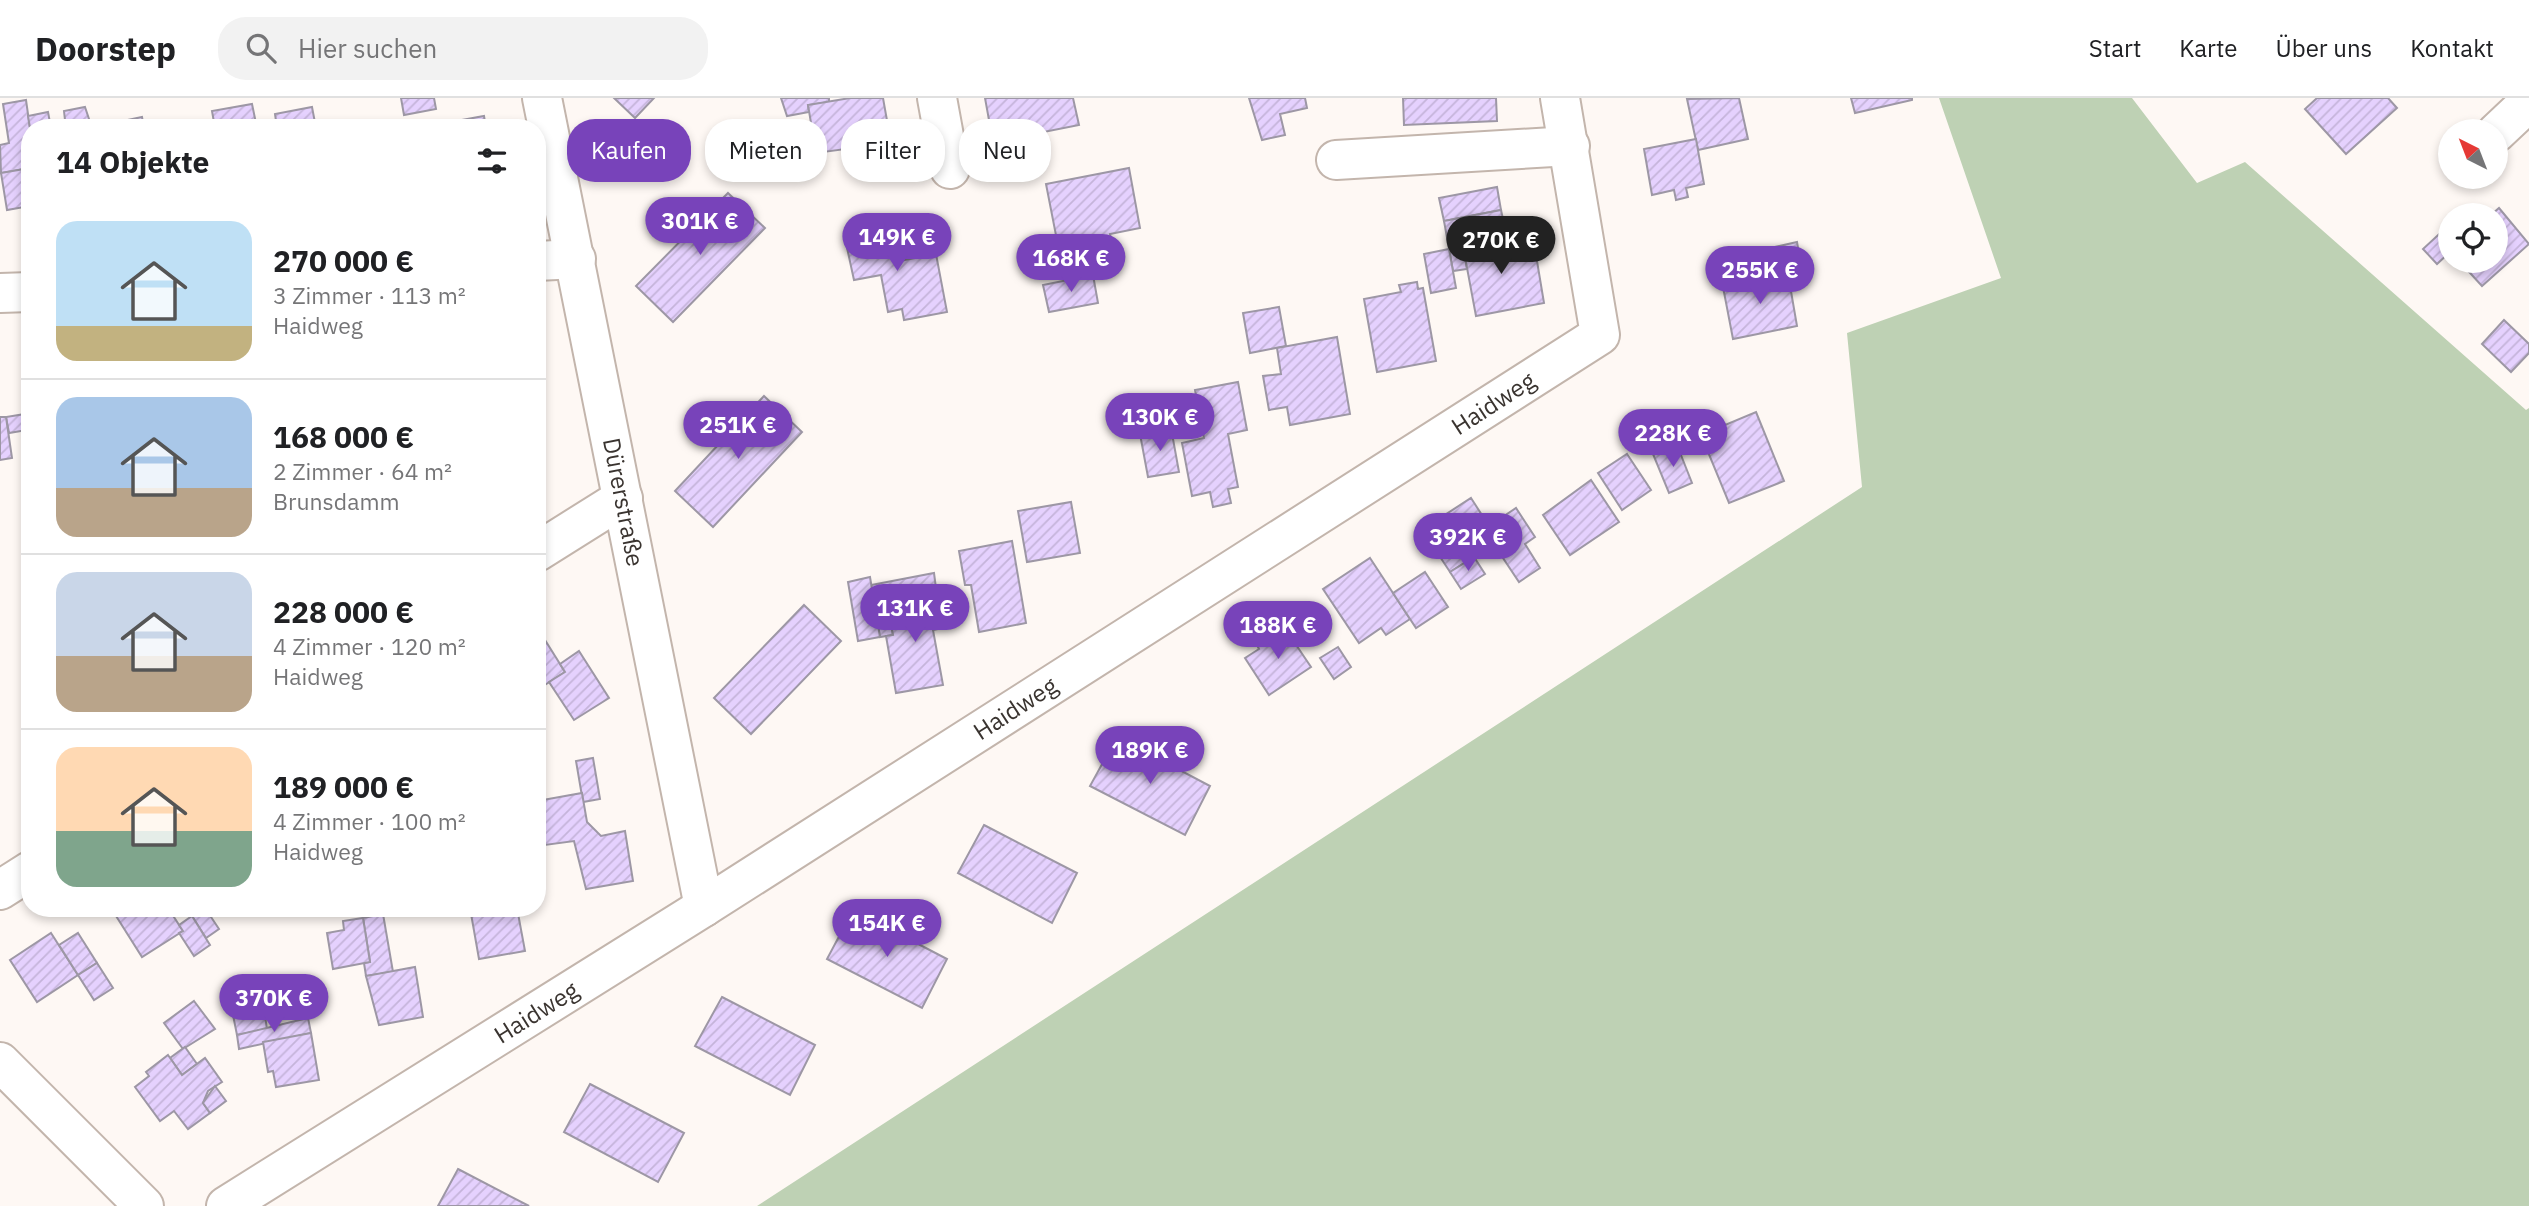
<!DOCTYPE html>
<html lang="de">
<meta charset="utf-8">
<style>
:root{--surface:#fff;--page:#f2f2f2;--text:#202124;--muted:#757577;--line:#e0e0e0;--accent:#7843ba}
body{margin:0;font-family:"IBM Plex Sans",sans-serif;background:var(--page);color:var(--text);height:100vh;display:flex;flex-direction:column;font-size:26px;white-space:nowrap}
*{box-sizing:border-box;margin:0}
p{font-size:23px;color:var(--muted)}
.icon{flex:none;width:38px;height:38px;fill:none;stroke:currentColor;stroke-width:2;stroke-linecap:round;stroke-linejoin:round}
.map{position:relative;flex:1;overflow:hidden}
.panel{position:absolute;left:21px;top:21px;width:525px;height:798px;display:flex;flex-direction:column;background:var(--surface);border-radius:28px;box-shadow:0 4px 10px #0003}
.panel>*{flex:none}
.hud{position:absolute;left:567px;top:21px;width:665px;height:63px;display:flex;gap:14px}
.needle{width:46px;rotate:318deg}
.buttons{position:absolute;left:2438px;top:21px;display:grid;gap:14px}
.buttons a{display:grid;place-items:center;width:70px;height:70px;border-radius:50%;background:var(--surface);box-shadow:0 4px 10px #0003;font-size:35px}
.price{position:absolute;translate:-50% -60px;padding:0 16px;border-radius:24px;background:var(--accent);color:#fff;font-size:23px;line-height:46px;filter:drop-shadow(0 2px 4px #0008)}
.price::after{content:'';position:absolute;left:50%;top:42px;width:21px;height:16px;margin-left:-10px;background:inherit;clip-path:polygon(0 0,100% 0,50% 100%)}
.price.current{background:#222;color:#fff}
ul{padding:0;list-style:none}
li{display:flex;align-items:center;gap:21px;height:175px;padding:0 35px}
li+li{border-top:2px solid var(--line)}
li span{display:grid;place-items:center;flex:none;width:196px;height:140px;border-radius:21px;color:#555}
li>.icon{margin-inline-start:auto}
span .icon{width:84px;height:84px;fill:#fffc;stroke-width:1}
li b{font-size:30px}
h2{display:flex;justify-content:space-between;align-items:center;height:84px;padding:0 35px;font-size:30px}
.pill{padding:0 24px;border-radius:28px;background:var(--surface);box-shadow:0 4px 10px #0003;font-size:24px;line-height:63px}
.pill.current{background:var(--accent);color:#fff}
header{display:flex;align-items:center;gap:42px;box-sizing:border-box;height:98px;padding:0 35px;background:var(--surface);border-bottom:2px solid var(--line)}
header strong{font-size:33px}
nav{display:flex;gap:38px;margin-inline-start:auto;font-size:24px}
.search{width:490px;height:63px;background:var(--page);display:flex;align-items:center;gap:18px;box-sizing:border-box;padding:0 24px;border-radius:28px;color:var(--muted);font-size:26px}
.map>svg:first-child{display:block}
.green{fill:#bed1b4}
.building{fill:url(#building-hatch);stroke:#9d97a5;stroke-width:2}
.lines{fill:none;stroke-linecap:round;stroke-linejoin:round}
.minor-casing{stroke:#c3b5ac;stroke-width:42}
.minor{stroke:#fff;stroke-width:38}
.labels{text-anchor:middle;dominant-baseline:central;stroke-width:5;stroke-linejoin:round;paint-order:stroke}
.street-label{font-size:24px;fill:#3a3430;stroke:#fff}
</style>
<header>
<strong>Doorstep</strong>
<div class="search"><svg class="icon" aria-label="search" viewBox="0 0 24 24"><circle cx="10" cy="10" r="6"/><path d="M15 15l6 6"/></svg>Hier suchen</div>
<nav><a>Start</a><a>Karte</a><a>Über uns</a><a>Kontakt</a></nav>
</header>
<div class="map">
<svg width="2529" height="1108" viewBox="0 0 2529 1108">
<defs>
<pattern id="building-hatch" width="6" height="6" patternUnits="userSpaceOnUse" patternTransform="scale(1.75)"><rect width="6" height="6" fill="#e5d1fe"/><path d="M-1 1l2-2M0 6l6-6M5 7l2-2" fill="none" stroke="#c5b4da"/></pattern>
</defs>
<rect width="100%" height="100%" fill="#fef8f4"/>
<polygon class="green" points="1939,0 2132,0 2197,85 2245,64 2526,312 2529,310 2529,1108 757,1108 1862,389 1847,235 2001,180"/>
<g class="building">
<polygon points="401,0 434,0 436,11 404,17"/>
<polygon points="614,0 654,0 635,20"/>
<polygon points="781,0 829,0 829,4 808,7 809,14 787,18"/>
<polygon points="850,0 883,0 891,45 816,55 808,7"/>
<polygon points="985,0 1073,0 1079,27 993,44"/>
<polygon points="1249,0 1305,0 1307,10 1280,16 1285,37 1262,42"/>
<polygon points="1403,0 1496,0 1497,23 1404,27"/>
<polygon points="1739,0 1748,41 1698,52 1687,1"/>
<polygon points="1851,0 1912,0 1912,2 1855,15"/>
<polygon points="2317,0 2388,0 2397,10 2346,56 2305,11"/>
<polygon points="26,2 30,30 30,70 1,75 0,47 9,45 3,6"/>
<polygon points="252,6 257,30 215,30 212,13"/>
<polygon points="85,9 92,30 51,30 50,25 65,22 64,13"/>
<polygon points="312,9 316,30 277,30 275,16"/>
<polygon points="48,14 51,30 30,30 28,18"/>
<polygon points="484,18 486,30 434,30 434,27"/>
<polygon points="142,19 144,30 119,30 118,24"/>
<polygon points="1696,41 1704,86 1686,90 1688,99 1676,102 1674,92 1652,97 1644,51"/>
<polygon points="30,70 30,108 7,112 1,75"/>
<polygon points="1129,70 1140,130 1110,136 1114,158 1091,163 1093,177 1068,182 1065,167 1062,168 1046,86"/>
<polygon points="1497,89 1501,112 1444,123 1439,100"/>
<polygon points="728,95 765,130 673,224 636,188"/>
<polygon points="2499,110 2529,146 2482,188 2459,163 2496,163 2496,117 2491,117"/>
<polygon points="1501,112 1506,135 1462,143 1467,171 1453,173 1444,123"/>
<polygon points="892,126 899,163 936,156 947,214 904,222 902,211 888,214 881,177 854,182 844,136"/>
<polygon points="2450,126 2450,154 2437,166 2423,151"/>
<polygon points="1506,135 1511,162 1536,157 1544,205 1476,218 1462,143"/>
<polygon points="1797,144 1801,167 1770,172 1766,151"/>
<polygon points="1449,151 1456,190 1431,195 1424,156"/>
<polygon points="1788,176 1797,228 1733,241 1723,189"/>
<polygon points="1093,177 1098,205 1049,214 1043,187"/>
<polygon points="1417,184 1418,191 1423,190 1436,263 1377,274 1364,201 1401,194 1399,187"/>
<polygon points="1279,209 1286,248 1250,255 1243,215"/>
<polygon points="2504,222 2529,246 2529,255 2511,274 2482,246"/>
<polygon points="1337,239 1350,316 1290,327 1287,309 1269,312 1263,278 1281,276 1277,250"/>
<polygon points="1238,284 1247,332 1228,336 1238,389 1228,391 1231,405 1213,409 1210,394 1192,398 1182,345 1204,340 1195,292"/>
<polygon points="764,298 802,334 713,429 675,393"/>
<polygon points="1756,314 1784,383 1729,405 1701,337"/>
<polygon points="25,316 27,332 9,335 6,319"/>
<polygon points="0,319 6,319 12,360 0,362"/>
<polygon points="1171,330 1179,374 1148,379 1140,336"/>
<polygon points="1677,347 1692,385 1669,395 1653,356"/>
<polygon points="1627,356 1651,392 1622,412 1598,375"/>
<polygon points="1591,382 1619,424 1570,457 1543,417"/>
<polygon points="1471,400 1489,428 1516,410 1535,439 1525,446 1540,470 1519,484 1503,460 1508,457 1499,443 1450,474 1425,436 1443,425 1440,420"/>
<polygon points="1071,404 1080,455 1027,464 1018,413"/>
<polygon points="1012,443 1026,525 979,534 971,487 965,487 959,453"/>
<polygon points="1474,459 1485,476 1461,491 1450,474"/>
<polygon points="1370,460 1410,521 1386,537 1381,530 1359,545 1323,491"/>
<polygon points="1425,474 1448,509 1416,530 1393,495"/>
<polygon points="934,475 937,498 888,507 893,537 880,539 871,487"/>
<polygon points="870,479 880,539 858,543 848,484"/>
<polygon points="937,498 943,530 933,532 943,587 896,595 886,538 893,537 888,507"/>
<polygon points="804,507 841,543 751,636 714,600"/>
<polygon points="1284,529 1311,569 1269,597 1245,560 1259,551 1257,547"/>
<polygon points="540,534 565,574 537,592 537,535"/>
<polygon points="1338,549 1351,569 1334,581 1320,560"/>
<polygon points="579,553 609,600 574,622 549,584 565,574 560,566"/>
<polygon points="1117,639 1210,688 1185,737 1090,688"/>
<polygon points="593,660 600,701 583,704 576,663"/>
<polygon points="582,695 587,724 601,738 625,733 633,783 586,791 574,743 545,747 537,703"/>
<polygon points="984,727 1077,775 1052,825 958,775"/>
<polygon points="111,810 168,810 183,833 142,859"/>
<polygon points="205,810 219,831 206,840 192,818"/>
<polygon points="470,810 517,810 525,853 479,861"/>
<polygon points="853,812 947,861 922,910 827,861"/>
<polygon points="383,816 393,874 366,878 364,865 370,864 363,820"/>
<polygon points="192,818 210,847 194,858 179,835 183,833 179,827"/>
<polygon points="363,820 370,864 333,871 327,835 344,832 343,823"/>
<polygon points="51,835 78,877 37,904 10,862"/>
<polygon points="78,835 97,865 78,877 59,847"/>
<polygon points="97,865 113,890 94,902 78,877"/>
<polygon points="415,869 423,919 379,927 366,878"/>
<polygon points="722,899 815,947 790,997 695,948"/>
<polygon points="194,903 215,931 183,951 164,925"/>
<polygon points="263,906 267,931 237,937 232,912"/>
<polygon points="308,920 311,935 239,951 237,937"/>
<polygon points="311,935 319,982 276,989 273,973 268,974 263,944"/>
<polygon points="185,949 197,966 182,977 170,960"/>
<polygon points="168,957 182,977 205,960 222,984 208,993 203,1005 210,1015 188,1031 174,1013 160,1023 135,989 149,978 146,974"/>
<polygon points="590,986 684,1035 658,1084 564,1034"/>
<polygon points="215,988 226,1003 210,1015 203,1005"/>
<polygon points="458,1071 529,1108 438,1108"/>
</g>
<g class="lines">
<defs>
<g id="minor">
<polyline points="542,0 704,809"/>
<polyline points="937,0 950,71"/>
<polyline points="2496,35 2529,4"/>
<polyline points="1336,62 1570,48"/>
<polyline points="537,163 576,161"/>
<polyline points="0,195 30,194"/>
<polyline points="537,454 623,400"/>
<polyline points="0,792 30,773"/>
<polyline points="0,964 144,1108"/>
<polyline points="226,1108 704,809 1600,237 1560,0"/>
</g>
</defs>
<use href="#minor" class="minor-casing"/>
<use href="#minor" class="minor"/>
</g>
<g class="labels">
<g class="street-label">
<text transform="translate(1493 305) rotate(-33)">Haidweg</text>
<text transform="translate(624 404) rotate(79)">Dürerstraße</text>
<text transform="translate(1015 610) rotate(-33)">Haidweg</text>
<text transform="translate(536 914) rotate(-32)">Haidweg</text>
</g>
</g>
</svg>
<div class="buttons">
<a><svg class="needle" viewBox="-14 -14 28 28"><path d="M0-13l5 13h-10z" fill="#e53935"/><path d="M0 13l5-13h-10z" fill="#757577"/></svg></a>
<a><svg class="icon" aria-label="locate" viewBox="0 0 24 24"><circle cx="12" cy="12" r="6"/><path d="M12 2v4M12 18v4M2 12h4M18 12h4"/></svg></a>
</div>
<b class="price" style="left:700px;top:159px">301K €</b>
<b class="price" style="left:897px;top:175px">149K €</b>
<b class="price current" style="left:1501px;top:178px">270K €</b>
<b class="price" style="left:1071px;top:196px">168K €</b>
<b class="price" style="left:1760px;top:208px">255K €</b>
<b class="price" style="left:1160px;top:355px">130K €</b>
<b class="price" style="left:738px;top:363px">251K €</b>
<b class="price" style="left:1673px;top:371px">228K €</b>
<b class="price" style="left:1468px;top:475px">392K €</b>
<b class="price" style="left:915px;top:546px">131K €</b>
<b class="price" style="left:1278px;top:563px">188K €</b>
<b class="price" style="left:1150px;top:688px">189K €</b>
<b class="price" style="left:887px;top:861px">154K €</b>
<b class="price" style="left:274px;top:936px">370K €</b>
<div class="hud">
<a class="pill current">Kaufen</a>
<a class="pill">Mieten</a>
<a class="pill">Filter</a>
<a class="pill">Neu</a>
</div>
<section class="panel">
<h2>14 Objekte<svg class="icon" aria-label="filters" viewBox="0 0 24 24"><path d="M4 7h16M4 17h16"/><circle cx="9" cy="7" r="2"/><circle cx="15" cy="17" r="2"/></svg></h2>
<ul>
<li><span style="background:linear-gradient(#bfe0f5 75%,#c2b280 0)"><svg class="icon" aria-label="home" viewBox="0 0 24 24"><path d="M3 11l9-7 9 7M6 9v11h12V9"/></svg></span><div><b>270 000 €</b><p>3 Zimmer · 113 m²</p><p>Haidweg</p></div></li>
<li><span style="background:linear-gradient(#a9c7e8 65%,#b9a48a 0)"><svg class="icon" aria-label="home" viewBox="0 0 24 24"><path d="M3 11l9-7 9 7M6 9v11h12V9"/></svg></span><div><b>168 000 €</b><p>2 Zimmer · 64 m²</p><p>Brunsdamm</p></div></li>
<li><span style="background:linear-gradient(#c9d6e8 60%,#b9a48a 0)"><svg class="icon" aria-label="home" viewBox="0 0 24 24"><path d="M3 11l9-7 9 7M6 9v11h12V9"/></svg></span><div><b>228 000 €</b><p>4 Zimmer · 120 m²</p><p>Haidweg</p></div></li>
<li><span style="background:linear-gradient(#ffd9b3 60%,#7fa58c 0)"><svg class="icon" aria-label="home" viewBox="0 0 24 24"><path d="M3 11l9-7 9 7M6 9v11h12V9"/></svg></span><div><b>189 000 €</b><p>4 Zimmer · 100 m²</p><p>Haidweg</p></div></li>
</ul>
</section>
</div>
